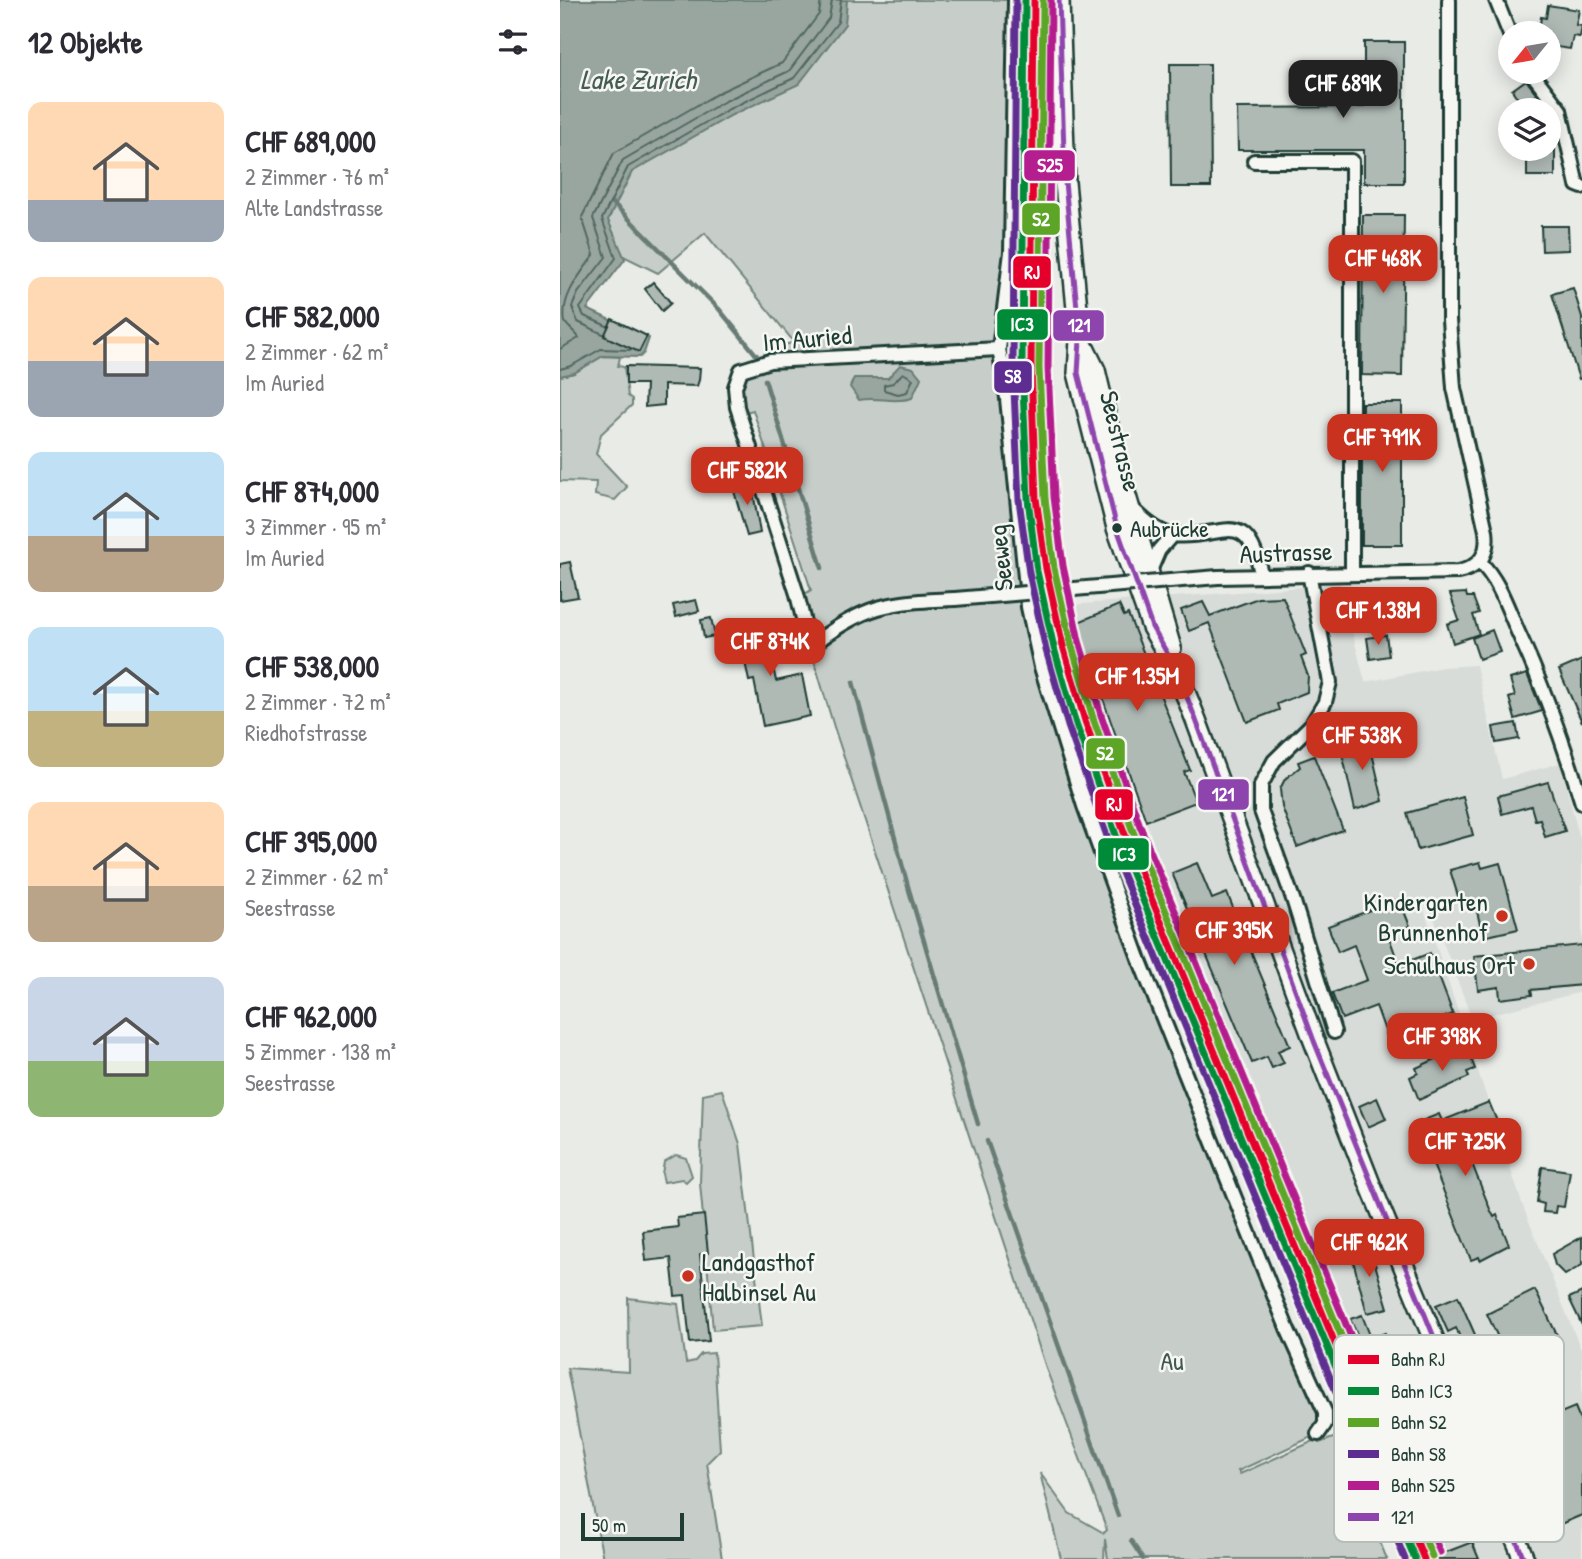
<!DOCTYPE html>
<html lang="de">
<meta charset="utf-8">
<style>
:root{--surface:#fff;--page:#f2f2f3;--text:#2b2b33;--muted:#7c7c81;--accent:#c8321e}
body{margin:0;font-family:"Patrick Hand",sans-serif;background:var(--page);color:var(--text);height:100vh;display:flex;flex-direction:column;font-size:26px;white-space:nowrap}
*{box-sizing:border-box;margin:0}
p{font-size:23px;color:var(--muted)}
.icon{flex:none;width:38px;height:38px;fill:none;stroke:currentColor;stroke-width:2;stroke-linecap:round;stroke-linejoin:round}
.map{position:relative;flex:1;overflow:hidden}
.drawer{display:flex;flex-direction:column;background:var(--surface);width:560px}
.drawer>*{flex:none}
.needle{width:46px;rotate:240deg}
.buttons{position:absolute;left:938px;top:21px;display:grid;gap:14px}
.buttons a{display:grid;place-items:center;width:63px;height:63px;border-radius:50%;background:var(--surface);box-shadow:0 4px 18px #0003;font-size:35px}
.scale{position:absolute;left:21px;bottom:18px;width:103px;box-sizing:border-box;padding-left:7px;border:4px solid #1f3d34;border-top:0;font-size:19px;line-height:24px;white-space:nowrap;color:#1f3d34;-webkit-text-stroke:5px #f6f6f2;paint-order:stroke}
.price{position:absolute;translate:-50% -60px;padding:0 16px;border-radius:14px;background:var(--accent);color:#fff;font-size:23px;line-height:46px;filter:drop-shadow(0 2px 4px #0008)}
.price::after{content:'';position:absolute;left:50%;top:42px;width:21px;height:16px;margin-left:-10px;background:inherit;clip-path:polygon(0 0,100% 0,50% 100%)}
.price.on{background:#222;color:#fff}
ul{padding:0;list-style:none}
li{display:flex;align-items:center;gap:21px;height:175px;padding:0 28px}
li span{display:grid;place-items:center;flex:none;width:196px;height:140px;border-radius:14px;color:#555}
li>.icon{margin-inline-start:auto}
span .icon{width:84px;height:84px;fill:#fffc;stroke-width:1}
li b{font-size:30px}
h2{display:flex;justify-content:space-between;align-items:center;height:84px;padding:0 28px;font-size:30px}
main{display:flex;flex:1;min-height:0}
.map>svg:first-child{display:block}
.built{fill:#d8dcd8}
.green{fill:#c7cec9;stroke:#73867e;stroke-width:2}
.water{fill:#99a6a0;stroke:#687c75;stroke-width:2}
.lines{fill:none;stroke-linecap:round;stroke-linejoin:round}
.shore{stroke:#50675f;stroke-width:2}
.stream{stroke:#687c75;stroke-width:4.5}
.building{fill:#b0bab5;stroke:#1f3d34;stroke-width:2}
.street-casing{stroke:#1f3d34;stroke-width:18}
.primary-casing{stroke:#1f3d34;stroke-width:24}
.street{stroke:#f6f6f2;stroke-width:12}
.primary{stroke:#f6f6f2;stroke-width:19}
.street-bridge-casing{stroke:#1f3d34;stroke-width:18;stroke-linecap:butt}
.street-bridge{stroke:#f6f6f2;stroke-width:12}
.bus-1-casing{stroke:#f6f6f2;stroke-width:10}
.bus-1{stroke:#8e44ad;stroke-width:5}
.rail-1-casing{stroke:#f6f6f2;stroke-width:12}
.rail-2-casing{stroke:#f6f6f2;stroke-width:12}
.rail-3-casing{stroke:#f6f6f2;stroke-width:12}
.rail-4-casing{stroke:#f6f6f2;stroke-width:12}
.rail-5-casing{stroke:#f6f6f2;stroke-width:12}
.rail-1{stroke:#e4002b;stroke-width:7}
.rail-2{stroke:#008b39;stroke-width:7}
.rail-3{stroke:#5da526;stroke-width:7}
.rail-4{stroke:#5e2d91;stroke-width:7}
.rail-5{stroke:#b41e8e;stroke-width:7}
.bus-dot{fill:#1f3d34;stroke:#f6f6f2;stroke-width:2.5}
.poi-dot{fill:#c8321e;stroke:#f6f6f2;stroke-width:2.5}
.labels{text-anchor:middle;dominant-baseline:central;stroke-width:5;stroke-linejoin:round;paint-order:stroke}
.bus-label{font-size:24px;fill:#1f3d34;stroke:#f6f6f2;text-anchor:start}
.street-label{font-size:26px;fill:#1f3d34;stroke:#f6f6f2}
.poi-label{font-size:26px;fill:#1f3d34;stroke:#f6f6f2;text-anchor:end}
.park-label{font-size:26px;fill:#415a52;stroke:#f6f6f2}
.water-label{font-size:28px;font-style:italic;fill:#445c54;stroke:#f6f6f2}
.key{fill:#f6f6f2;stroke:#b6beb9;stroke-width:2}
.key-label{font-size:19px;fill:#1f3d34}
.line-badge{stroke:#f6f6f2;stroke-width:2.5}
.badge-label{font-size:19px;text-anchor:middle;font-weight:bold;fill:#fff}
</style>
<main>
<section class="drawer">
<h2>12 Objekte<svg class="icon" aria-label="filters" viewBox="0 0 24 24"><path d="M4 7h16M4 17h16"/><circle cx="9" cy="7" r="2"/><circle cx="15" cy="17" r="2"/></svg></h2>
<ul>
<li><span style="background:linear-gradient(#ffd9b3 70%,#9aa5b1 0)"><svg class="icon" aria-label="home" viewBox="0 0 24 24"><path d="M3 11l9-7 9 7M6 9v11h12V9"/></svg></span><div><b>CHF 689,000</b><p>2 Zimmer · 76 m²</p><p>Alte Landstrasse</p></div></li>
<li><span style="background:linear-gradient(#ffd9b3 60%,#9aa5b1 0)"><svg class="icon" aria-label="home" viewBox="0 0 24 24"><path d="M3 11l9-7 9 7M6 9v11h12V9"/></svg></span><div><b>CHF 582,000</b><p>2 Zimmer · 62 m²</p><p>Im Auried</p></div></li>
<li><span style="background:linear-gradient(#bfe0f5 60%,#b9a48a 0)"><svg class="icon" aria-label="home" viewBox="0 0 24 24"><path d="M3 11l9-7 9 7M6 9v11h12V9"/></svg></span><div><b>CHF 874,000</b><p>3 Zimmer · 95 m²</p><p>Im Auried</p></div></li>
<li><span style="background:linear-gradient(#bfe0f5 60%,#c2b280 0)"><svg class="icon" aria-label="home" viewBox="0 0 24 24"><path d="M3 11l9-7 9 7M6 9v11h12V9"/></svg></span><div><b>CHF 538,000</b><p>2 Zimmer · 72 m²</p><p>Riedhofstrasse</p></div></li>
<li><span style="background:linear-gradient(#ffd9b3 60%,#b9a48a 0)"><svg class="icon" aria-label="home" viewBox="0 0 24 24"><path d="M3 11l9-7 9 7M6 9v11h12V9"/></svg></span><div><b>CHF 395,000</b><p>2 Zimmer · 62 m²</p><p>Seestrasse</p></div></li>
<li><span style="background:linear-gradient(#c9d6e8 60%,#8fb573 0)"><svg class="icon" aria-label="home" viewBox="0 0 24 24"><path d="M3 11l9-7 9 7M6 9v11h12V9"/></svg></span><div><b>CHF 962,000</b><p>5 Zimmer · 138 m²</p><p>Seestrasse</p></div></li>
</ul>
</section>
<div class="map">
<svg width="1022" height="1559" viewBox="0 0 1022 1559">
<rect width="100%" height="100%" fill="#e9ebe7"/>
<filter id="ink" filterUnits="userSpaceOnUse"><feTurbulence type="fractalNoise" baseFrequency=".0143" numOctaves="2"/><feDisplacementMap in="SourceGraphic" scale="14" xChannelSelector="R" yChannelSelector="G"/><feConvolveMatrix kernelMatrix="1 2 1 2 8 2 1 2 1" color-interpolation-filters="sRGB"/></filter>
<g filter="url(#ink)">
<polygon class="built" points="780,584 805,682 883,667 916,665 942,779 1000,763 1022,846 1022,992 912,1019 870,908 860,897 964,1209 1022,1352 1022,1559 889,1559 597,853 509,605"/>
<g class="green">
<polygon points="273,0 455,0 451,252 441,326 465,585 524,806 765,1412 758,1434 678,1471 680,1474 756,1440 759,1443 776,1437 827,1559 548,1559 545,1539 544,1559 501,1559 480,1473 509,1513 544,1533 547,1530 487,1371 274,727 250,647 256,642 245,594 251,590 193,410 179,414 181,370 210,360 207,351 234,342 145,233 98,273 35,242 36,194"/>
<polygon points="43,356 60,357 58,366 64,367 68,396 72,399 72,405 41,434 36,454 67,487 55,500 35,495 36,482 0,481 0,376 14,373"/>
<polygon points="162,1090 180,1144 202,1326 153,1330 140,1183 143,1094"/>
<polygon points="116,1155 126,1158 132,1176 126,1182 122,1179 104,1182 102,1174 104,1162"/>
<polygon points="68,1298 118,1304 126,1363 135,1361 141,1354 154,1353 160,1450 147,1463 162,1559 43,1559 7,1368 69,1372"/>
</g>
<g class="water">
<polygon points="0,0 287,0 285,24 239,84 172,115 72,172 48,220 65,259 27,309 89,338 84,353 80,357 43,356 14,373 0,376"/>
<path d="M 340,365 L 353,368 L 361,378 L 352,398 C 334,404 318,396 299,400 L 290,387 L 294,378 L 328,378 Z"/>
</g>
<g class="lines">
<g class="shore">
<polyline points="47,326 24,316 20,308 56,258 42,219 68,167 169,109 234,78 278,22 281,0"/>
<polyline points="43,334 18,322 12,307 18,293 46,257 33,218 63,160 165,101 229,71 269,18 272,0"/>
<path d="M 0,349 L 19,338 C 16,332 9,329 5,322 C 0,297 21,273 34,255 L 22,217 L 54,153 L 160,92 L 222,63 L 259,14 L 261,0"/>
<polyline points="0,369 11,366 41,349 70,350"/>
<polygon points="343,373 353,379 347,392 338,394 324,390 324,385 333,383"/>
</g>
<g class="stream">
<polyline points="53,203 159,309 198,357"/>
<polyline points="205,380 262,568"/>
<polyline points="293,682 349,890 418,1124"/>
<polyline points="427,1141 558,1516"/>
<polyline points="571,1541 583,1559"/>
</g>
</g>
<g class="building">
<polygon points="988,5 1019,10 1016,25 1022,26 1020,37 1013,36 1010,49 989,46 989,33 979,31 981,17 986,18"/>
<polygon points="804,42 844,42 844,183 804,183 804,150 678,150 677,108 804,107"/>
<polygon points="610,64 650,64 651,187 611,187"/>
<polygon points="966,80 989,110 966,110 952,90"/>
<rect x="967" y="149" width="28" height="27"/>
<polygon points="803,215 844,215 842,376 802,375"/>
<polygon points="981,226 1008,226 1009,250 982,251"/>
<polygon points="93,282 111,303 102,311 85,289"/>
<polygon points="1013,288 1022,317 1022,378 1019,379 992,294"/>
<polygon points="52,319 87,336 79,352 44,336"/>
<polygon points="66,366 140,368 139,380 137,386 104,385 104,405 85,407 86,384 66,384"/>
<rect x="802" y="403" width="40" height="142"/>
<polygon points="191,480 200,533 187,536 172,484"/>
<polygon points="10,562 18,597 0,600 0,564"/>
<polygon points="906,593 907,597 913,597 919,613 913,615 919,634 893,643 887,624 899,620 890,594"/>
<polygon points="723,597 746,655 741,657 748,676 747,692 717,704 719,710 687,722 649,623 629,631 621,610 643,602 650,616 698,598"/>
<polygon points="136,600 139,611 116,617 113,605"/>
<polygon points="775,600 784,615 773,621 764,606"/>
<polygon points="559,605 564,616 568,614 630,770 624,772 636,802 586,821 516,623"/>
<polygon points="151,618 155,636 144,638 141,620"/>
<polygon points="211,624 216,651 210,652 216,681 242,675 250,716 203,726 194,680 189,681 184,657 178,658 173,631"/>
<polygon points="932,630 940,652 919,659 912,638"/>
<polygon points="826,635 829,656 810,659 807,638"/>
<polygon points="1022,660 1022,722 999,670"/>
<polygon points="967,674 982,711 955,719 949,698 955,696 950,679"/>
<polygon points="956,723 959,739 936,743 933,727"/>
<polygon points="807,731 823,801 795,810 783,757 790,745 789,735"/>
<polygon points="754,756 783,830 737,847 722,807 720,789 725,779 740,767 738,762"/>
<polygon points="988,782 1005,831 985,837 980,819 975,820 971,806 942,814 938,796"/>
<polygon points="903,797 913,835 858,850 847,813"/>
<polygon points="920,862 922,868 940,863 958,929 923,937 915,903 901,906 890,870"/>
<polygon points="637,863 652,899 667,893 730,1046 718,1051 724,1063 712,1068 707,1057 692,1063 612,873"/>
<polygon points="839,899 850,926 828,934 839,965 870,953 893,1014 828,1039 816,1006 782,1019 772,993 807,980 794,945 778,952 768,926"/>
<polygon points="1022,945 1022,985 971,990 972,995 940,999 939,987 918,990 914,956"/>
<polygon points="906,1045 915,1069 907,1072 909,1077 859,1100 850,1077 858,1073 856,1068"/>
<polygon points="817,1098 826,1119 808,1127 799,1106"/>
<polygon points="929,1102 939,1126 905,1146 930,1209 934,1217 937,1215 949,1245 920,1260 919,1257 911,1260 872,1162 876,1160 859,1122 879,1114 882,1121"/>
<polygon points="982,1167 1010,1171 1004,1207 996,1206 995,1213 983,1212 984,1204 977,1202"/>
<polygon points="144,1215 148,1253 140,1254 149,1341 130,1343 125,1295 115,1296 111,1258 86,1261 83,1231 118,1227 117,1218"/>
<polygon points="1022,1237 1022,1265 1005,1275 995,1265 992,1254"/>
<polygon points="809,1244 828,1308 807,1313 790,1249"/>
<polygon points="975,1290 999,1339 977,1350 996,1391 931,1421 923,1402 937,1388 958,1379 954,1372 975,1352 950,1363 927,1314"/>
<polygon points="1022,1292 1022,1325 1009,1298"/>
<polygon points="898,1296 931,1371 917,1377 896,1328 888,1332 876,1305"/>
<polygon points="757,1307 797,1401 783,1407 744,1312"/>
<polygon points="802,1315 811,1338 825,1333 867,1430 846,1439 790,1319"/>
<polygon points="1015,1407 1022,1424 1022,1515 984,1531 945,1436"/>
<polygon points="912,1542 919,1559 872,1559 871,1558"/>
</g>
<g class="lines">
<defs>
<g id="street">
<polyline points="455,0 451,252 439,349 446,389 468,607 481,667 524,806 580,961 727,1328 765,1412 765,1424 758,1434"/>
<polyline points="936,0 950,35"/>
<polyline points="971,72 1000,110 1017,185 1022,187"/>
<polyline points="694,161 792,161 792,573"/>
<path d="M 571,507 C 582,518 596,532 612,535 C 660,541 687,503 701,574"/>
<path d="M 920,562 C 939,581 947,607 958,632 C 984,688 1004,744 1022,803"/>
<polyline points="590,571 599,550 612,535"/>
<polyline points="749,573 770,682 765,702 752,724 714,761 701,785 701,811 733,899 774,1032"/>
<path d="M 658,577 L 898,572 C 921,567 929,553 926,531 L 894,388 L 889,320 L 889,0"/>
<path d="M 395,599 C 329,602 304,604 250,647 L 237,594 L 177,407 L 175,387 L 181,370 L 210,361 L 439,349"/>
</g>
<g id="primary">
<polyline points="499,0 505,182 520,340 518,373 557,528 592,627 615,667 636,720 754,1041 810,1184 964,1559"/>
<polyline points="520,340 535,370 560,476 611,648"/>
</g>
</defs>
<use href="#street" class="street-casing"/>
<use href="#primary" class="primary-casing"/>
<use href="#street" class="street"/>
<use href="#primary" class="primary"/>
<defs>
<polyline id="street-bridge" points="395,599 658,577"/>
</defs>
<use href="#street-bridge" class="street-bridge-casing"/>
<use href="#street-bridge" class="street-bridge"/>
<defs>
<polyline id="bus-1" points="499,0 505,182 520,340 518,373 557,528 592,627 615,667 636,720 754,1041 964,1559"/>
</defs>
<use href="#bus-1" class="bus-1-casing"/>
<use href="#bus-1" class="bus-1"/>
<defs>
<polyline id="rail-1" points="474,0 471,368 476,498 486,569 503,646 525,721 564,832 864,1559"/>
<polyline id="rail-2" points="465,0 462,368 468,499 477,571 494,648 516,724 556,835 855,1559"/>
<polyline id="rail-3" points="483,0 479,368 485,498 494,568 511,643 533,718 572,829 872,1556"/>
<polyline id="rail-4" points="456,0 453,368 459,500 469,573 486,650 508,726 548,839 845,1559"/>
<polyline id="rail-5" points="491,0 488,368 494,497 503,566 519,641 541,715 580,826 880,1552"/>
</defs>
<use href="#rail-1" class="rail-1-casing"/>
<use href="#rail-2" class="rail-2-casing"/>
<use href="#rail-3" class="rail-3-casing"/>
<use href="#rail-4" class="rail-4-casing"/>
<use href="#rail-5" class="rail-5-casing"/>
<use href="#rail-1" class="rail-1"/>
<use href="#rail-2" class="rail-2"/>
<use href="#rail-3" class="rail-3"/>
<use href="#rail-4" class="rail-4"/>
<use href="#rail-5" class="rail-5"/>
</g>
</g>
<circle class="bus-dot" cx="557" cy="528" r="6"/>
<g class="poi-dot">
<circle cx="942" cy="916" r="7"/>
<circle cx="969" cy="964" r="7"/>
<circle cx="128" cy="1276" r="7"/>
</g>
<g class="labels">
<g class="bus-label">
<text x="570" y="528">Aubrücke</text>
</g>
<g class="street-label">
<text transform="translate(247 338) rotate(-5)">Im Auried</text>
<text transform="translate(561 441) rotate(76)">Seestrasse</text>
<text transform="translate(726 552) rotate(-2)">Austrasse</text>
<text transform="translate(440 558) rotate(-96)">Seeweg</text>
</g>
<g class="poi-label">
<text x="928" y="901">Kindergarten<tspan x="928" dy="30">Brunnenhof</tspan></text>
<text x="955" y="964">Schulhaus Ort</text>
<text x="142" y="1261" text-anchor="start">Landgasthof<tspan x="142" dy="30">Halbinsel Au</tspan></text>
</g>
<g class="park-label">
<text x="612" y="1360">Au</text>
</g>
<g class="water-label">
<text x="78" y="79">Lake Zurich</text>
</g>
</g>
<rect x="774" y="1335" width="230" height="207" rx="10" class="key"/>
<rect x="788" y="1355" width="31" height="9" fill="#e4002b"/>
<rect x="788" y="1387" width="31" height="8" fill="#008b39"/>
<rect x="788" y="1418" width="31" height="9" fill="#5da526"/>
<rect x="788" y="1450" width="31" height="8" fill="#5e2d91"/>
<rect x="788" y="1481" width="31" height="9" fill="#b41e8e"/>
<rect x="788" y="1513" width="31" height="8" fill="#8e44ad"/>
<g class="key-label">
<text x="831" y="1366">Bahn RJ</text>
<text x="831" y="1398">Bahn IC3</text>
<text x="831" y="1429">Bahn S2</text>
<text x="831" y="1461">Bahn S8</text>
<text x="831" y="1492">Bahn S25</text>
<text x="831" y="1524">121</text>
</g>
<g class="line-badge">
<rect x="463" y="149" width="53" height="33" rx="7" fill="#b41e8e"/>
<rect x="461" y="202" width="40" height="34" rx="7" fill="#5da526"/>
<rect x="452" y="255" width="40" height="34" rx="7" fill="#e4002b"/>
<rect x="436" y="308" width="53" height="33" rx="7" fill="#008b39"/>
<rect x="492" y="309" width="53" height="33" rx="7" fill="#8e44ad"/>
<rect x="433" y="360" width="40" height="34" rx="7" fill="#5e2d91"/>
<rect x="525" y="737" width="41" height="33" rx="7" fill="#5da526"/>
<rect x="637" y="778" width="53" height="33" rx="7" fill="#8e44ad"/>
<rect x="534" y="788" width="40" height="33" rx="7" fill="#e4002b"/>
<rect x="537" y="837" width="53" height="34" rx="7" fill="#008b39"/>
</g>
<g class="badge-label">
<text x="490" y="172">S25</text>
<text x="481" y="226">S2</text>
<text x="472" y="279">RJ</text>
<text x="462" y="331">IC3</text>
<text x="519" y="332">121</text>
<text x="453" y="383">S8</text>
<text x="545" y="760">S2</text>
<text x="663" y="801">121</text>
<text x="554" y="811">RJ</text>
<text x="564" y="861">IC3</text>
</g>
</svg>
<div class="buttons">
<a><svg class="needle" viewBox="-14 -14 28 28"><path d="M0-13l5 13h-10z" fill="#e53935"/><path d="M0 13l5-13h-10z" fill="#7c7c81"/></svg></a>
<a><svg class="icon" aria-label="layers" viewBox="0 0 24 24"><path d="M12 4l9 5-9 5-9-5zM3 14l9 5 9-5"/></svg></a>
</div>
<div class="scale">50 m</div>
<b class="price on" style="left:783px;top:120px">CHF 689K</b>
<b class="price" style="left:823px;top:295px">CHF 468K</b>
<b class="price" style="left:822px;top:474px">CHF 791K</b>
<b class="price" style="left:187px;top:507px">CHF 582K</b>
<b class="price" style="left:818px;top:647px">CHF 1.38M</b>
<b class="price" style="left:210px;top:678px">CHF 874K</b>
<b class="price" style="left:577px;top:713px">CHF 1.35M</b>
<b class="price" style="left:802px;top:772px">CHF 538K</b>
<b class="price" style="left:674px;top:967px">CHF 395K</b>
<b class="price" style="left:882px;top:1073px">CHF 398K</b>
<b class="price" style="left:905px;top:1178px">CHF 725K</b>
<b class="price" style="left:809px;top:1279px">CHF 962K</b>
</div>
</main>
